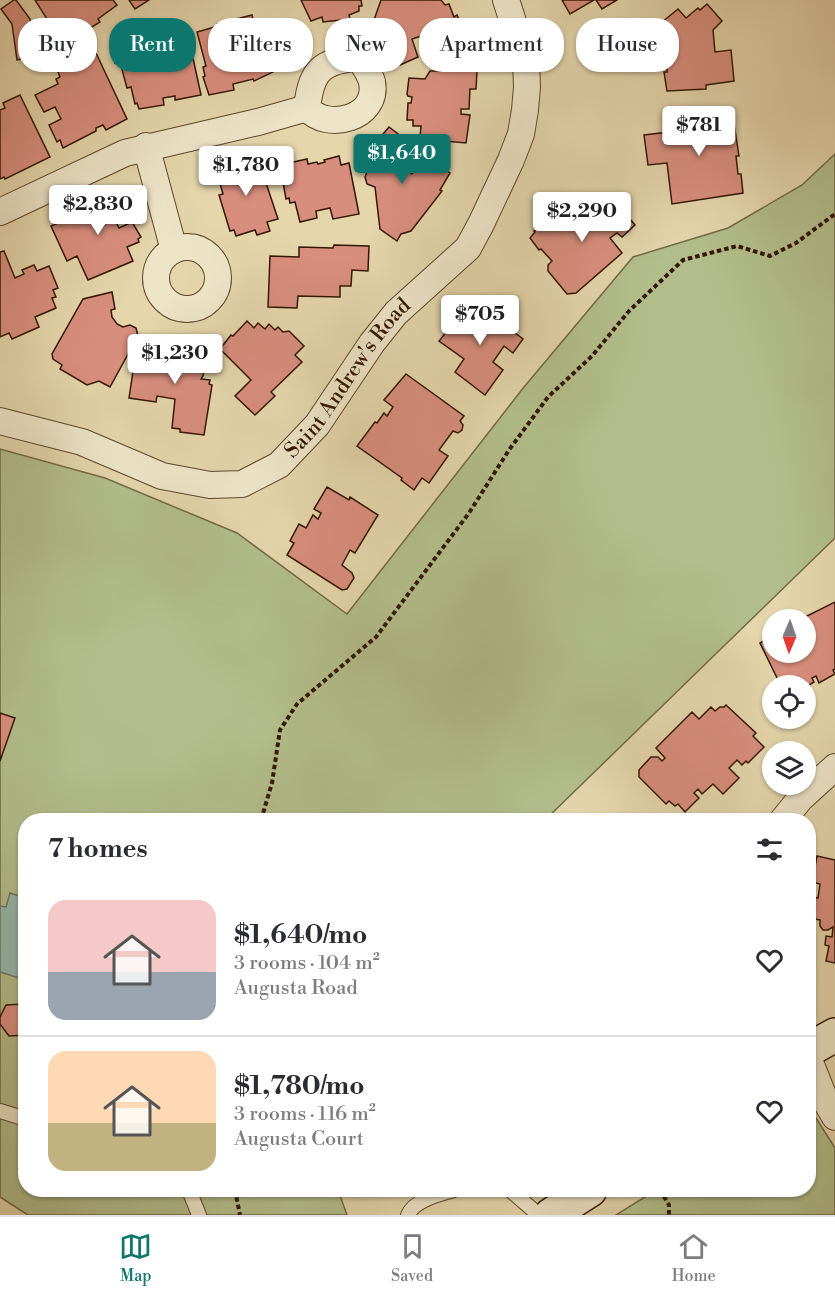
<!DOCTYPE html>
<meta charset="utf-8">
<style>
:root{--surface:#fff;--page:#f2f2f3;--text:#2b2b33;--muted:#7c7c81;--line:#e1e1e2;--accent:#0f766e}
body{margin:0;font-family:"Libre Bodoni",serif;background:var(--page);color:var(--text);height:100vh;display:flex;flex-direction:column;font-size:22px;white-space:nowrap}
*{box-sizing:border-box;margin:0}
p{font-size:20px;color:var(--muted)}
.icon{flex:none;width:33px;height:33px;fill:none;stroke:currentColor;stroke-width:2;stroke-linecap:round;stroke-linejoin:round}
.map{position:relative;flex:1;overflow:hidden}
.panel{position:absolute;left:18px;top:813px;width:798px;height:384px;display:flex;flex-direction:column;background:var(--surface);border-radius:24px;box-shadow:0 2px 4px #0004}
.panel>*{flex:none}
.top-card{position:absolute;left:18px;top:18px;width:800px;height:54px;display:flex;gap:12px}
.needle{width:39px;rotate:182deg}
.controls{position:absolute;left:762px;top:609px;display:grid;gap:12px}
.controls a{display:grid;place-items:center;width:54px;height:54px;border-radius:50%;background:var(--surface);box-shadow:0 2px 4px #0004;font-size:30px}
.price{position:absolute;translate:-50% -51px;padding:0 14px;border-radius:6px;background:#fff;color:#222;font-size:20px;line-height:39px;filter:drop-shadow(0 2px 3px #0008)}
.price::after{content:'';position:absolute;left:50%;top:36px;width:18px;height:14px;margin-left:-9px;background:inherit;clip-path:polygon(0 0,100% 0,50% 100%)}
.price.current{background:var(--accent);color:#fff}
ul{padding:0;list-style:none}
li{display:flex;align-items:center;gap:18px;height:150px;padding:0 30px}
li+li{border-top:2px solid var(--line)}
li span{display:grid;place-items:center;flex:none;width:168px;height:120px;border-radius:18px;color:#555}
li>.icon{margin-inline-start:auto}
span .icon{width:72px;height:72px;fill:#fffc;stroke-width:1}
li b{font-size:26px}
h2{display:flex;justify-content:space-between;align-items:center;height:72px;padding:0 30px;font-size:26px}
.chip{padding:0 21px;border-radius:24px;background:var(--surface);box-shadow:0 2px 4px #0004;font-size:21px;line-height:54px}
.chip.current{background:var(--accent);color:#fff}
.dock{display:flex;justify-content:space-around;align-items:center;height:84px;border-top:2px solid var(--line);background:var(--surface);font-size:16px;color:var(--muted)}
.dock a{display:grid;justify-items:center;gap:3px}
.dock .current{color:var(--accent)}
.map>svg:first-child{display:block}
.green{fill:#b1be8b;stroke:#726a46;stroke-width:1.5}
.water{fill:#95b8ad;stroke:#6e7768;stroke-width:1.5}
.building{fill:#d88e7e;stroke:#331600;stroke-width:1.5}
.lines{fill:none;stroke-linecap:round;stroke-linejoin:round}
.lane-casing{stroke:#5f462b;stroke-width:16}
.street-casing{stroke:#5f462b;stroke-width:28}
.secondary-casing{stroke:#331600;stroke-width:36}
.path{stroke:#331600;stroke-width:4;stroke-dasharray:4.5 3;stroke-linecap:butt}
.lane{stroke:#ede4c8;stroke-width:14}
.street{stroke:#ede4c8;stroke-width:26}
.secondary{stroke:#ede4c8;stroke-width:33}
.labels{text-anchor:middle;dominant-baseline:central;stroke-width:5;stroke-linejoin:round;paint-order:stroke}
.street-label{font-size:21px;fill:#331600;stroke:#ede4c8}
</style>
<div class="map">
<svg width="835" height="1215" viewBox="0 0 835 1215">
<rect width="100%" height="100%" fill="#e4d5ab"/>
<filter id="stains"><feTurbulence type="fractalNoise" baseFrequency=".00333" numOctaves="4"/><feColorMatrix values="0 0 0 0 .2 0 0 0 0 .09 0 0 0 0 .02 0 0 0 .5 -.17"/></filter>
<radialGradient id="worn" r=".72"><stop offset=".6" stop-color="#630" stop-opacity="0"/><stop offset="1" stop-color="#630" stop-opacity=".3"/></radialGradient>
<g class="green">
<polygon points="835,154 835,538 545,820 26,820 26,1190 338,1190 347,1215 28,1215 0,1197 0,449 105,478 237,533 347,614 524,387 633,257 728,228 802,185"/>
<polygon points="809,1107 835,1148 835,1215 616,1215 656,1190 808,1190"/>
</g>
<polygon class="water" points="10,893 25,898 25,980 0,972 0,906 6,907"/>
<g class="building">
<polygon points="14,0 16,0 30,19 34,57 17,60 12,24 1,9"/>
<polygon points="35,0 113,0 117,5 98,19 100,22 79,35 75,28 59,38"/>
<polygon points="129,0 149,0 135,9"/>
<polygon points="301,0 361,0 362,6 359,6 359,11 349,15 350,19 323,22 322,17 311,21"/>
<polygon points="381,0 441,0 445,5 449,4 454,17 457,15 468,42 443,52 434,32 412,39 418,57 400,65 394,51 374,42 368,37"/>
<polygon points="562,0 594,0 570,14"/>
<polygon points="596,0 617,0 602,9"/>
<polygon points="707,4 722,21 713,30 715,52 731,50 734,81 706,85 706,89 667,91 664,72 667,72 667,61 656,65 647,56 644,58 634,45 678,9 686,18 698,8 700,10"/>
<polygon points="252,15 254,24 260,28 263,37 267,36 267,39 274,37 278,52 272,53 276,66 271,68 273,72 254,81 253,79 233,84 234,90 209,95 203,77 205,76 203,67 206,66 197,32 218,26 217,24"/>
<polygon points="147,32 156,32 159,40 162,36 168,35 172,39 188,35 201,95 175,100 175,96 163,98 164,105 139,109 137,103 135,104 131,87 127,88 120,62 115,63 111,42 134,37"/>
<polygon points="96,53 127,119 106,130 103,125 96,128 96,131 63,148 60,140 57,142 49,125 61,119 55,107 44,112 35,95 58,84 56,79 60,77 58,72"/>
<polygon points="447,68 474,69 474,71 477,71 476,89 470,89 469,109 461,109 461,114 470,115 466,143 433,140 433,138 420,137 421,126 413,126 413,120 407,120 408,103 411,103 412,97 408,96 407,94 409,78 425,79 430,71 447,71"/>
<polygon points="20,95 50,157 5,179 4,177 0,179 0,110 5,108 3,103"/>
<polygon points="732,111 739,156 736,156 738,174 741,174 743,193 672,204 667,163 648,165 644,135 677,131 675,119"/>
<polygon points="389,127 410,143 395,162 412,174 426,155 450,173 440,190 442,191 411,231 401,234 397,241 380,229 375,187 367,184 365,177 367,172 364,167 366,161 372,159 370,151 375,144 382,143 378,140"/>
<polygon points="260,155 265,173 263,174 278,219 267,222 270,231 257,235 255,230 236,236 234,230 230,231 219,195 223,194 216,169"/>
<polygon points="339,156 341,165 349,163 359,214 333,219 330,208 316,211 317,218 300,222 295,202 290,203 289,198 286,199 280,165 307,159 308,164 317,162 318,164 325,162 324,160"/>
<polygon points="102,189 121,195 120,197 126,200 117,224 119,228 132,222 141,237 138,239 139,242 127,247 133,261 88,280 77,256 67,261 51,226 91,208 97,192 100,194"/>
<polygon points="597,195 603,203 607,201 619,206 635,225 622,237 617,233 610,238 622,253 576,293 567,294 548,271 548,265 552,261 541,249 539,250 530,238 535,232 534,231 548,219 549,221 555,216 558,220 565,215 571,223 575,220 571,215"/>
<polygon points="334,245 369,246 368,271 352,270 351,286 340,286 340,297 298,296 297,308 268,307 270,256 299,257 299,247 333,248"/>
<polygon points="4,251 15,278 24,274 22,270 34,265 37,271 49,266 58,288 53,290 56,297 52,298 56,308 35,317 39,327 12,339 9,333 0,337 0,252"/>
<polygon points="112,292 115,309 111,310 112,317 117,324 123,327 130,325 136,328 138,336 110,387 99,381 87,385 60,369 62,365 53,359 52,354 83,299"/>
<polygon points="475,303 523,339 513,353 504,346 493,362 503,370 485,395 455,372 464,359 439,341 463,311 467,314"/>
<polygon points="247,321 254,328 258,323 265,329 269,324 275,330 278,327 283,332 289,331 304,346 295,355 302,362 271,392 275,396 255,415 235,396 251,380 220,349 231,335 233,336"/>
<polygon points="149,344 201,351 199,365 205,366 203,376 201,379 210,380 209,384 212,385 204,435 180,432 180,429 172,428 175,399 157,396 156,402 129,398 134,365 148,356"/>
<polygon points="406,374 464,416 460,421 463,425 462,430 458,433 453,431 439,450 448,456 429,483 422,478 414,490 401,480 402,478 357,446 375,422 377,423 384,413 387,416 393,407 384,400"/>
<polygon points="327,487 349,500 350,497 378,515 355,553 350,550 342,565 352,573 354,578 347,589 342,590 287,555 294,543 290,541 299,524 306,528 313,515 318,519 321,513 314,509"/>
<polygon points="835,602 835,669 833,670 835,674 819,683 816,676 812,678 814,682 806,687 781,686 760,643 772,636 772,652 806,652 806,620 799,620"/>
<polygon points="726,705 756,733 753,736 764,747 748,763 746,761 742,765 737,760 729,768 739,778 723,794 713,784 702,794 698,789 694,793 699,798 685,812 678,804 675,806 669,801 666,804 639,777 639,770 651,757 658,757 662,761 665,758 656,748 692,712 699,719 711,707 715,711 720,707 724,707"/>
<polygon points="0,713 15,718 0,761"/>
<polygon points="817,856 835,860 835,963 826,961 829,946 825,945 826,936 832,937 833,927 828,930 823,930 820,926 820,920 808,918 813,897 818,898 820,884 812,882"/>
<polygon points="23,1004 26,1007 26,1035 9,1036 0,1024 0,1017 6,1005"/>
</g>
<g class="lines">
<defs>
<g id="lane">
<polyline points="0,1111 26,1119"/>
<polyline points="189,1190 199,1215"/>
<polyline points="510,1190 539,1215"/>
<path d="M 408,1215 C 414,1200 440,1194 454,1190"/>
</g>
<g id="street">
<path d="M 353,58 L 361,61 C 365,67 370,74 372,82 C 379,118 327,132 307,108 C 311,75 318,62 353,58 Z"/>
<polyline points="146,146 174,250"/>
<polyline points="0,212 125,153 258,122 307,108"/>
<circle cx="187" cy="278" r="31"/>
<path id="s1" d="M 0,421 L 82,442 L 162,476 L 210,485 L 242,484 L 279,465 L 317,425 L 372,343 L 396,313 L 468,248 L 481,224 L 511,160 L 521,134 L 525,110 L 527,87 L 526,62 L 506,0"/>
<polyline points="783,820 800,799 835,767"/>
<polyline points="808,1057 825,1100 835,1117"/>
</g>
<g id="secondary">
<polyline points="808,1050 835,1035"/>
<polyline points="551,1215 590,1190"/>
</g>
</defs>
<use href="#lane" class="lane-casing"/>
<use href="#street" class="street-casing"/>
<use href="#secondary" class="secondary-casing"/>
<g class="path">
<polyline points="261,820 272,783 280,730 297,704 376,637 469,513 509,450 548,397 592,356 629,311 683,260 737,246 770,256 796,243 835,214"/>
<polyline points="235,1190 240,1215"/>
<polyline points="660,1190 669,1205 669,1215"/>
</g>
<use href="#lane" class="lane"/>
<use href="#street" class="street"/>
<use href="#secondary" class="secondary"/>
</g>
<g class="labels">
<g class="street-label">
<text stroke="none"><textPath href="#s1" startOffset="405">Saint Andrew's Road</textPath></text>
</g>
</g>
<rect width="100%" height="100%" filter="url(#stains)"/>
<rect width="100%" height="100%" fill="url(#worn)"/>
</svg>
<div class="controls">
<a><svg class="needle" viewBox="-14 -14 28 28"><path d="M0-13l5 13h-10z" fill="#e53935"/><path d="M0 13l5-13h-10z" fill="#7c7c81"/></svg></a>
<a><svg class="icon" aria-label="locate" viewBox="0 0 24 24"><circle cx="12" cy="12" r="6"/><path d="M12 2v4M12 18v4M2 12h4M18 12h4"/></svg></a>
<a><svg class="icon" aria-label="layers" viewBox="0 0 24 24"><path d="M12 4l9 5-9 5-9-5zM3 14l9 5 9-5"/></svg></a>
</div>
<b class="price" style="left:699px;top:157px">$781</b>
<b class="price current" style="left:402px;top:185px">$1,640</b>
<b class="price" style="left:246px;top:197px">$1,780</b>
<b class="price" style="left:98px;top:236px">$2,830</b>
<b class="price" style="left:582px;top:243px">$2,290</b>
<b class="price" style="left:480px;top:346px">$705</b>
<b class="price" style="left:175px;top:385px">$1,230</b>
<div class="top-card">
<a class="chip">Buy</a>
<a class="chip current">Rent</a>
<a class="chip">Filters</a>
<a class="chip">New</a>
<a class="chip">Apartment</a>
<a class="chip">House</a>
</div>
<section class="panel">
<h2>7 homes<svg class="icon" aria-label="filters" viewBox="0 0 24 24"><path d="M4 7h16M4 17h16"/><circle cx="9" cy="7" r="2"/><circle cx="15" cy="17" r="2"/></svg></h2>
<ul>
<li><span style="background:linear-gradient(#f6c9c9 60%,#9aa5b1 0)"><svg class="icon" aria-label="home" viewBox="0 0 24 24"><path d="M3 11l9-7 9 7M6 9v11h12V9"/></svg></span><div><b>$1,640/mo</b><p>3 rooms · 104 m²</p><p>Augusta Road</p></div><svg class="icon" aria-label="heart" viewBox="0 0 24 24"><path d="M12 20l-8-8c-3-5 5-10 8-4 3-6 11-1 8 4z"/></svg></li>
<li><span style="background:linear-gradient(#ffd9b3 60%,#c2b280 0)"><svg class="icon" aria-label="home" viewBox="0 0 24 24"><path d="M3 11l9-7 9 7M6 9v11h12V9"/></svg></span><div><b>$1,780/mo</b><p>3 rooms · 116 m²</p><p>Augusta Court</p></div><svg class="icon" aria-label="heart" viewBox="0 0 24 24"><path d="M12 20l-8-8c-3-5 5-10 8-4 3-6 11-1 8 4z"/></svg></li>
</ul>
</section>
</div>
<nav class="dock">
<a class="current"><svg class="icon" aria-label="map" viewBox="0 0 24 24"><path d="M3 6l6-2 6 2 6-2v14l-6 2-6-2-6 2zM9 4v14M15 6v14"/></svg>Map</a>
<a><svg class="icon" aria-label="saved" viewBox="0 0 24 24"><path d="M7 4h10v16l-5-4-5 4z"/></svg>Saved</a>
<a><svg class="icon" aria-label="home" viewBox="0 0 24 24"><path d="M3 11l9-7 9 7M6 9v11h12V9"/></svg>Home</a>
</nav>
